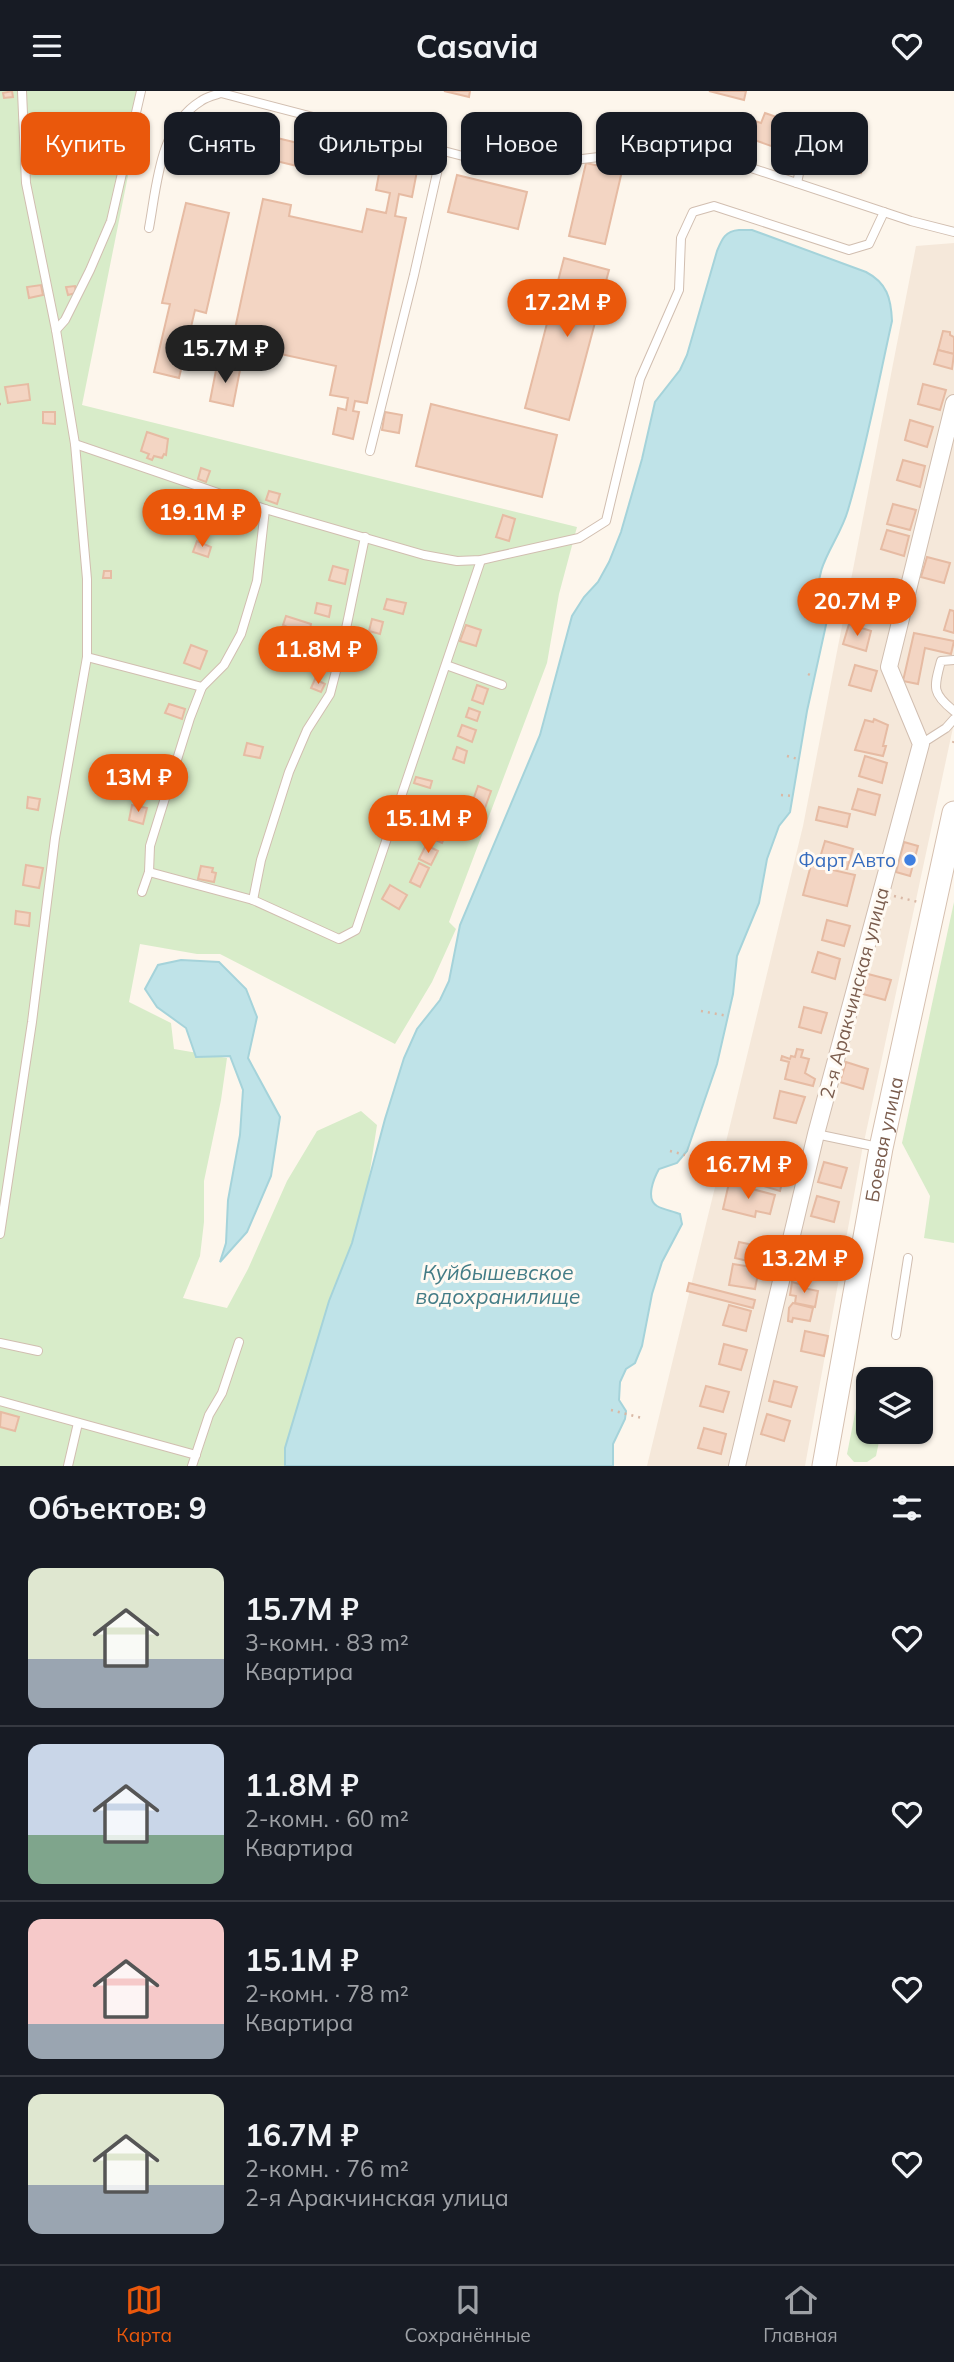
<!DOCTYPE html>
<html lang="ru">
<meta charset="utf-8">
<style>
:root{--surface:#171b24;--page:#20242c;--text:#f1f3f6;--muted:#9ea1a6;--line:#363941;--accent:#ea580c}
body{margin:0;font-family:Mulish,sans-serif;background:var(--page);color:var(--text);height:100vh;display:flex;flex-direction:column;font-size:26px;white-space:nowrap}
*{box-sizing:border-box;margin:0}
p{font-size:23px;color:var(--muted)}
.icon{flex:none;width:38px;height:38px;fill:none;stroke:currentColor;stroke-width:2;stroke-linecap:round;stroke-linejoin:round}
.map{position:relative;height:1375px;overflow:hidden}
.side{display:flex;flex-direction:column;background:var(--surface);flex:1}
.side>*{flex:none}
.banner{position:absolute;left:21px;top:21px;width:914px;height:63px;display:flex;gap:14px}
.buttons{position:absolute;left:856px;top:1276px;display:grid;gap:14px}
.buttons a{display:grid;place-items:center;width:77px;height:77px;border-radius:14px;background:var(--surface);box-shadow:0 2px 5px #0004;font-size:35px}
.price{position:absolute;translate:-50% -60px;padding:0 16px;border-radius:24px;background:var(--accent);color:#fff;font-size:23px;line-height:46px;filter:drop-shadow(0 2px 4px #0008)}
.price::after{content:'';position:absolute;left:50%;top:42px;width:21px;height:16px;margin-left:-10px;background:inherit;clip-path:polygon(0 0,100% 0,50% 100%)}
.price.current{background:#222;color:#fff}
ul{padding:0;list-style:none}
li{display:flex;align-items:center;gap:21px;height:175px;padding:0 28px}
li+li{border-top:2px solid var(--line)}
li span{display:grid;place-items:center;flex:none;width:196px;height:140px;border-radius:14px;color:#555}
li>.icon{margin-inline-start:auto}
span .icon{width:84px;height:84px;fill:#fffc;stroke-width:1}
li b{font-size:30px}
h2{display:flex;justify-content:space-between;align-items:center;height:84px;padding:0 28px;font-size:30px}
.tag{padding:0 24px;border-radius:14px;background:var(--surface);box-shadow:0 2px 5px #0004;font-size:24px;line-height:63px}
.tag.current{background:var(--accent);color:#fff}
header{display:flex;justify-content:space-between;align-items:center;height:91px;padding:0 28px;background:var(--surface);font-size:32px;font-weight:700}
.menu{display:flex;justify-content:space-around;align-items:center;height:98px;border-top:2px solid var(--line);background:var(--surface);font-size:19px;color:var(--muted)}
.menu a{display:grid;justify-items:center;gap:4px}
.menu .current{color:var(--accent)}
.map>svg:first-child{display:block}
.residential{fill:#f5e8da}
.green{fill:#d8ecc9}
.water{fill:#bfe3e8;stroke:#a5d3da;stroke-width:2}
.building{fill:#f3d5c3;stroke:#e6bba3;stroke-width:2}
.lines{fill:none;stroke-linecap:round;stroke-linejoin:round}
.service-casing{stroke:#d1beb0;stroke-width:10}
.minor-casing{stroke:#d1beb0;stroke-width:18}
.secondary-casing{stroke:#d6c0b0;stroke-width:25}
.path{stroke:#d9b8a5;stroke-width:2.5;stroke-dasharray:2 5;stroke-linecap:butt}
.service{stroke:#fff;stroke-width:8}
.minor{stroke:#fff;stroke-width:16}
.secondary{stroke:#fff;stroke-width:23}
.shop-dot{fill:#3f7fe0;stroke:#fffaf3;stroke-width:2.5}
.labels{text-anchor:middle;dominant-baseline:central;stroke-width:6;stroke-linejoin:round;paint-order:stroke}
.shop-label{font-size:19px;fill:#366cbe;stroke:#fffaf3;text-anchor:end}
.street-label{font-size:19px;fill:#7a5c4d;stroke:#fffaf3}
.water-label{font-size:21px;font-style:italic;fill:#437c86;stroke:#fffaf3}
</style>
<header><svg class="icon" aria-label="menu" viewBox="0 0 24 24"><path d="M4 6h16M4 12h16M4 18h16"/></svg>Casavia<svg class="icon" aria-label="heart" viewBox="0 0 24 24"><path d="M12 20l-8-8c-3-5 5-10 8-4 3-6 11-1 8 4z"/></svg></header>
<div class="map">
<svg width="954" height="1375" viewBox="0 0 954 1375">
<rect width="100%" height="100%" fill="#fdf6ec"/>
<polygon class="residential" points="954,152 954,632 862,1060 805,1375 647,1375 803,735 916,155"/>
<g class="green">
<polygon points="0,0 145,0 82,314 577,436 559,503 547,572 449,831 456,838 432,891 395,953 220,863 197,863 140,853 129,911 171,932 174,958 227,967 221,1009 204,1090 204,1131 200,1165 183,1207 227,1217 248,1178 287,1090 317,1040 361,1020 377,1034 368,1093 352,1152 329,1210 285,1357 285,1375 0,1375"/>
<polygon points="954,811 954,1152 924,1147 930,1105 902,1052"/>
<polygon points="874,1278 883,1279 891,1286 891,1288 868,1288 868,1340 881,1341 876,1365 867,1371 854,1371 847,1363 862,1287"/>
</g>
<g class="water">
<path d="M 739,139 L 752,139 L 866,181 C 887,192 891,207 892,230 C 878,293 866,358 848,419 C 839,451 813,474 819,510 L 828,520 L 828,525 L 807,620 L 790,721 L 779,735 L 767,768 L 759,812 L 737,865 L 733,903 L 717,973 L 687,1060 L 677,1072 L 659,1078 C 654,1087 645,1108 657,1115 C 664,1119 673,1120 680,1123 L 682,1133 L 662,1171 L 652,1203 L 642,1255 L 635,1272 L 626,1278 L 620,1291 L 619,1309 L 626,1320 L 625,1328 L 613,1353 L 613,1375 L 285,1375 L 285,1357 L 329,1210 L 352,1152 L 385,1028 L 404,967 L 417,938 L 440,909 L 449,890 L 460,834 L 540,644 L 572,525 L 584,506 L 598,491 L 609,471 L 621,441 L 642,368 L 655,311 L 680,279 L 687,264 L 717,160 C 722,148 725,140 739,139 Z"/>
<polygon points="181,869 219,871 246,898 257,926 248,967 280,1026 271,1085 247,1141 220,1171 226,1152 228,1109 240,1044 243,999 230,965 196,966 186,937 157,916 145,898 158,874"/>
</g>
<g class="building">
<polygon points="12,0 13,6 4,7 3,2"/>
<polygon points="444,0 470,0 469,6"/>
<polygon points="709,0 746,0 744,9"/>
<polygon points="765,22 791,31 788,39 798,42 791,62 746,46 752,29 761,32"/>
<polygon points="58,24 64,25 63,32 57,31"/>
<polygon points="194,26 230,33 219,81 183,73"/>
<polygon points="92,28 100,29 99,37 91,36"/>
<polygon points="277,47 331,60 326,82 272,69"/>
<polygon points="822,47 866,58 861,82 816,71"/>
<polygon points="381,72 417,80 412,106 399,103 395,125 406,127 367,312 355,310 353,320 359,321 353,348 333,343 338,317 346,319 348,307 330,304 336,275 253,257 251,266 230,261 263,108 291,114 289,125 362,141 367,118 386,122 390,102 376,99"/>
<polygon points="586,72 622,80 605,153 569,145"/>
<polygon points="457,84 527,101 518,138 448,121"/>
<polygon points="186,112 229,122 206,222 195,219 179,287 154,281 170,213 162,212"/>
<polygon points="564,167 609,179 569,329 525,317"/>
<polygon points="41,194 43,204 29,207 27,196"/>
<polygon points="75,195 76,202 68,204 66,196"/>
<polygon points="943,240 950,241 950,244 954,246 954,263 938,259"/>
<polygon points="938,259 954,263 952,278 934,273"/>
<polygon points="217,274 240,279 233,315 210,310"/>
<polygon points="28,293 30,309 8,312 5,296"/>
<polygon points="923,293 946,299 940,319 918,313"/>
<polygon points="431,313 557,344 542,406 416,375"/>
<polygon points="43,321 55,321 55,333 43,332"/>
<polygon points="385,321 402,324 399,342 382,339"/>
<polygon points="910,329 933,336 927,356 905,349"/>
<polygon points="147,341 168,348 166,364 164,363 162,367 154,365 152,369 147,367 149,363 141,360"/>
<polygon points="903,369 925,375 920,396 897,389"/>
<polygon points="201,377 210,380 206,391 198,388"/>
<polygon points="269,400 280,403 277,413 266,409"/>
<polygon points="893,413 916,419 910,439 887,433"/>
<polygon points="503,424 515,428 509,450 496,446"/>
<polygon points="887,439 909,445 904,465 881,458"/>
<polygon points="197,450 211,456 208,466 193,461"/>
<polygon points="927,466 950,472 944,492 921,486"/>
<polygon points="333,475 348,479 345,493 329,489"/>
<polygon points="104,480 111,480 111,487 103,487"/>
<polygon points="867,503 889,509 884,529 861,523"/>
<polygon points="387,508 406,512 403,523 384,518"/>
<polygon points="317,512 331,515 329,526 315,522"/>
<polygon points="950,519 954,520 954,542 944,539"/>
<polygon points="286,525 311,533 310,538 307,537 305,543 289,537 283,534"/>
<polygon points="372,528 383,531 380,543 369,540"/>
<polygon points="849,533 871,540 866,560 843,553"/>
<polygon points="466,534 481,539 476,555 460,550"/>
<polygon points="914,542 954,550 951,563 925,557 918,593 903,590"/>
<polygon points="191,554 207,560 200,578 184,572"/>
<polygon points="855,574 877,580 871,600 849,594"/>
<polygon points="315,588 325,593 321,601 311,597"/>
<polygon points="477,594 488,598 483,613 472,609"/>
<polygon points="169,613 185,618 182,628 165,622"/>
<polygon points="469,617 480,621 477,630 466,626"/>
<polygon points="874,628 888,634 883,655 886,655 883,665 855,659 865,629 873,631"/>
<polygon points="462,634 476,639 472,651 458,645"/>
<polygon points="247,652 263,656 260,667 244,664"/>
<polygon points="457,656 467,660 464,672 453,668"/>
<polygon points="865,665 887,672 882,692 859,685"/>
<polygon points="416,686 432,690 430,697 414,692"/>
<polygon points="478,695 491,700 485,717 472,712"/>
<polygon points="858,698 880,704 875,724 852,718"/>
<polygon points="28,706 40,708 38,719 27,717"/>
<polygon points="406,713 419,717 417,724 404,720"/>
<polygon points="132,714 147,717 143,733 129,729"/>
<polygon points="819,716 850,723 847,736 816,729"/>
<polygon points="435,735 447,741 442,752 429,746"/>
<polygon points="825,750 853,758 847,778 819,770"/>
<polygon points="904,751 918,755 910,785 896,781"/>
<polygon points="426,754 438,760 431,774 419,768"/>
<polygon points="419,772 429,777 420,796 410,791"/>
<polygon points="26,774 43,777 39,797 23,794"/>
<polygon points="811,774 855,784 847,815 803,804"/>
<polygon points="201,775 213,777 212,781 216,782 214,791 198,788"/>
<polygon points="390,794 407,804 399,818 382,808"/>
<polygon points="16,820 30,822 29,835 15,833"/>
<polygon points="827,829 850,835 844,855 822,849"/>
<polygon points="818,861 840,868 835,888 812,881"/>
<polygon points="868,883 891,889 885,909 863,903"/>
<polygon points="804,916 827,922 821,942 799,936"/>
<polygon points="797,958 803,959 801,966 809,968 805,982 815,988 813,995 785,988 789,971 781,969 782,965 790,968 791,965 795,966"/>
<polygon points="846,971 868,978 863,998 840,991"/>
<polygon points="780,1000 805,1006 796,1032 774,1027"/>
<polygon points="824,1071 847,1077 841,1097 818,1091"/>
<polygon points="763,1073 785,1080 780,1100 757,1093"/>
<polygon points="729,1092 775,1104 770,1123 756,1120 755,1126 723,1118"/>
<polygon points="817,1105 839,1111 834,1131 811,1125"/>
<polygon points="739,1151 768,1157 767,1163 764,1162 761,1173 735,1167"/>
<polygon points="803,1156 824,1160 820,1180 796,1175"/>
<polygon points="733,1173 759,1177 755,1198 729,1194"/>
<polygon points="792,1191 803,1194 803,1197 818,1200 815,1216 795,1212 796,1205 790,1204"/>
<polygon points="689,1192 755,1209 753,1217 687,1200"/>
<polygon points="793,1212 813,1217 810,1230 793,1227 792,1231 788,1230 789,1217"/>
<polygon points="729,1214 751,1220 746,1240 723,1234"/>
<polygon points="805,1240 828,1245 824,1265 801,1260"/>
<polygon points="724,1253 747,1259 741,1279 719,1273"/>
<polygon points="774,1290 797,1296 791,1316 769,1310"/>
<polygon points="706,1295 729,1301 723,1321 700,1315"/>
<polygon points="1,1321 19,1326 15,1340 0,1336"/>
<polygon points="767,1323 790,1330 784,1350 761,1343"/>
<polygon points="704,1337 726,1343 721,1363 698,1357"/>
</g>
<g class="lines">
<defs>
<g id="service">
<polyline points="797,92 808,40"/>
<path d="M 149,137 C 157,94 159,36 201,10 C 206,6 215,4 221,2 L 482,70 L 566,70 L 672,57 L 706,62 L 911,130 L 954,141"/>
<polyline points="56,239 65,229 90,179 111,130 141,0"/>
<polyline points="75,353 265,418 424,464 457,470 481,469 579,447 606,430 640,288 679,199 681,147 693,121 714,115 849,159 869,153 884,121"/>
<polyline points="370,360 414,184 442,60"/>
<polyline points="87,566 202,596"/>
<path d="M 954,569 L 941,570 C 934,596 931,602 954,620"/>
<polyline points="446,574 502,594"/>
<polyline points="921,653 946,637 954,628"/>
<polyline points="149,781 253,809 339,848 356,839 481,469"/>
<polyline points="142,801 149,781 150,755 190,627 202,596 224,574 241,543 257,490 265,418"/>
<polyline points="253,809 261,769 289,681 307,639 330,603 342,557 365,446"/>
<polyline points="816,1043 878,1056"/>
<polyline points="0,1143 32,931 55,747 87,566 87,488 75,353 56,239 26,92 22,0"/>
<polyline points="896,1244 908,1167"/>
<polyline points="0,1252 38,1260"/>
<polyline points="0,1310 196,1364"/>
<polyline points="68,1375 78,1332"/>
<polyline points="192,1375 209,1324 222,1302 239,1251"/>
</g>
<polyline id="minor" points="737,1375 816,1043 921,653 889,576 954,312"/>
<g id="secondary">
<path id="s1" d="M 824,1375 L 881,1057 L 954,722"/>
</g>
</defs>
<use href="#service" class="service-casing"/>
<use href="#minor" class="minor-casing"/>
<use href="#secondary" class="secondary-casing"/>
<g class="path">
<polyline points="0,313 1,313"/>
<polyline points="808,583 814,586"/>
<polyline points="953,652 954,649"/>
<polyline points="787,665 798,668"/>
<polyline points="781,704 793,705"/>
<polyline points="894,805 918,811"/>
<polyline points="701,920 728,925"/>
<polyline points="670,1060 685,1064"/>
<polyline points="611,1319 642,1327"/>
</g>
<use href="#service" class="service"/>
<use href="#minor" class="minor"/>
<use href="#secondary" class="secondary"/>
</g>
<circle class="shop-dot" cx="910" cy="769" r="7"/>
<g class="labels">
<g class="shop-label">
<text x="896" y="769">Фарт Авто</text>
</g>
<g class="street-label">
<text transform="translate(854 902) rotate(-75)">2-я Аракчинская улица</text>
<text stroke="none"><textPath href="#s1" startOffset="332">Боевая улица</textPath></text>
</g>
<g class="water-label">
<text x="498" y="1181">Куйбышевское<tspan x="498" dy="24">водохранилище</tspan></text>
</g>
</g>
</svg>
<div class="buttons">
<a><svg class="icon" aria-label="layers" viewBox="0 0 24 24"><path d="M12 4l9 5-9 5-9-5zM3 14l9 5 9-5"/></svg></a>
</div>
<b class="price" style="left:567px;top:248px">17.2M ₽</b>
<b class="price current" style="left:225px;top:294px">15.7M ₽</b>
<b class="price" style="left:202px;top:458px">19.1M ₽</b>
<b class="price" style="left:857px;top:547px">20.7M ₽</b>
<b class="price" style="left:318px;top:595px">11.8M ₽</b>
<b class="price" style="left:138px;top:723px">13M ₽</b>
<b class="price" style="left:428px;top:764px">15.1M ₽</b>
<b class="price" style="left:748px;top:1110px">16.7M ₽</b>
<b class="price" style="left:804px;top:1204px">13.2M ₽</b>
<div class="banner">
<a class="tag current">Купить</a>
<a class="tag">Снять</a>
<a class="tag">Фильтры</a>
<a class="tag">Новое</a>
<a class="tag">Квартира</a>
<a class="tag">Дом</a>
</div>
</div>
<section class="side">
<h2>Объектов: 9<svg class="icon" aria-label="filters" viewBox="0 0 24 24"><path d="M4 7h16M4 17h16"/><circle cx="9" cy="7" r="2"/><circle cx="15" cy="17" r="2"/></svg></h2>
<ul>
<li><span style="background:linear-gradient(#dfe7d0 65%,#9aa5b1 0)"><svg class="icon" aria-label="home" viewBox="0 0 24 24"><path d="M3 11l9-7 9 7M6 9v11h12V9"/></svg></span><div><b>15.7M ₽</b><p>3-комн. · 83 m²</p><p>Квартира</p></div><svg class="icon" aria-label="heart" viewBox="0 0 24 24"><path d="M12 20l-8-8c-3-5 5-10 8-4 3-6 11-1 8 4z"/></svg></li>
<li><span style="background:linear-gradient(#c9d6e8 65%,#7fa58c 0)"><svg class="icon" aria-label="home" viewBox="0 0 24 24"><path d="M3 11l9-7 9 7M6 9v11h12V9"/></svg></span><div><b>11.8M ₽</b><p>2-комн. · 60 m²</p><p>Квартира</p></div><svg class="icon" aria-label="heart" viewBox="0 0 24 24"><path d="M12 20l-8-8c-3-5 5-10 8-4 3-6 11-1 8 4z"/></svg></li>
<li><span style="background:linear-gradient(#f6c9c9 75%,#9aa5b1 0)"><svg class="icon" aria-label="home" viewBox="0 0 24 24"><path d="M3 11l9-7 9 7M6 9v11h12V9"/></svg></span><div><b>15.1M ₽</b><p>2-комн. · 78 m²</p><p>Квартира</p></div><svg class="icon" aria-label="heart" viewBox="0 0 24 24"><path d="M12 20l-8-8c-3-5 5-10 8-4 3-6 11-1 8 4z"/></svg></li>
<li><span style="background:linear-gradient(#dfe7d0 65%,#9aa5b1 0)"><svg class="icon" aria-label="home" viewBox="0 0 24 24"><path d="M3 11l9-7 9 7M6 9v11h12V9"/></svg></span><div><b>16.7M ₽</b><p>2-комн. · 76 m²</p><p>2-я Аракчинская улица</p></div><svg class="icon" aria-label="heart" viewBox="0 0 24 24"><path d="M12 20l-8-8c-3-5 5-10 8-4 3-6 11-1 8 4z"/></svg></li>
</ul>
</section>
<nav class="menu">
<a class="current"><svg class="icon" aria-label="map" viewBox="0 0 24 24"><path d="M3 6l6-2 6 2 6-2v14l-6 2-6-2-6 2zM9 4v14M15 6v14"/></svg>Карта</a>
<a><svg class="icon" aria-label="saved" viewBox="0 0 24 24"><path d="M7 4h10v16l-5-4-5 4z"/></svg>Сохранённые</a>
<a><svg class="icon" aria-label="home" viewBox="0 0 24 24"><path d="M3 11l9-7 9 7M6 9v11h12V9"/></svg>Главная</a>
</nav>
